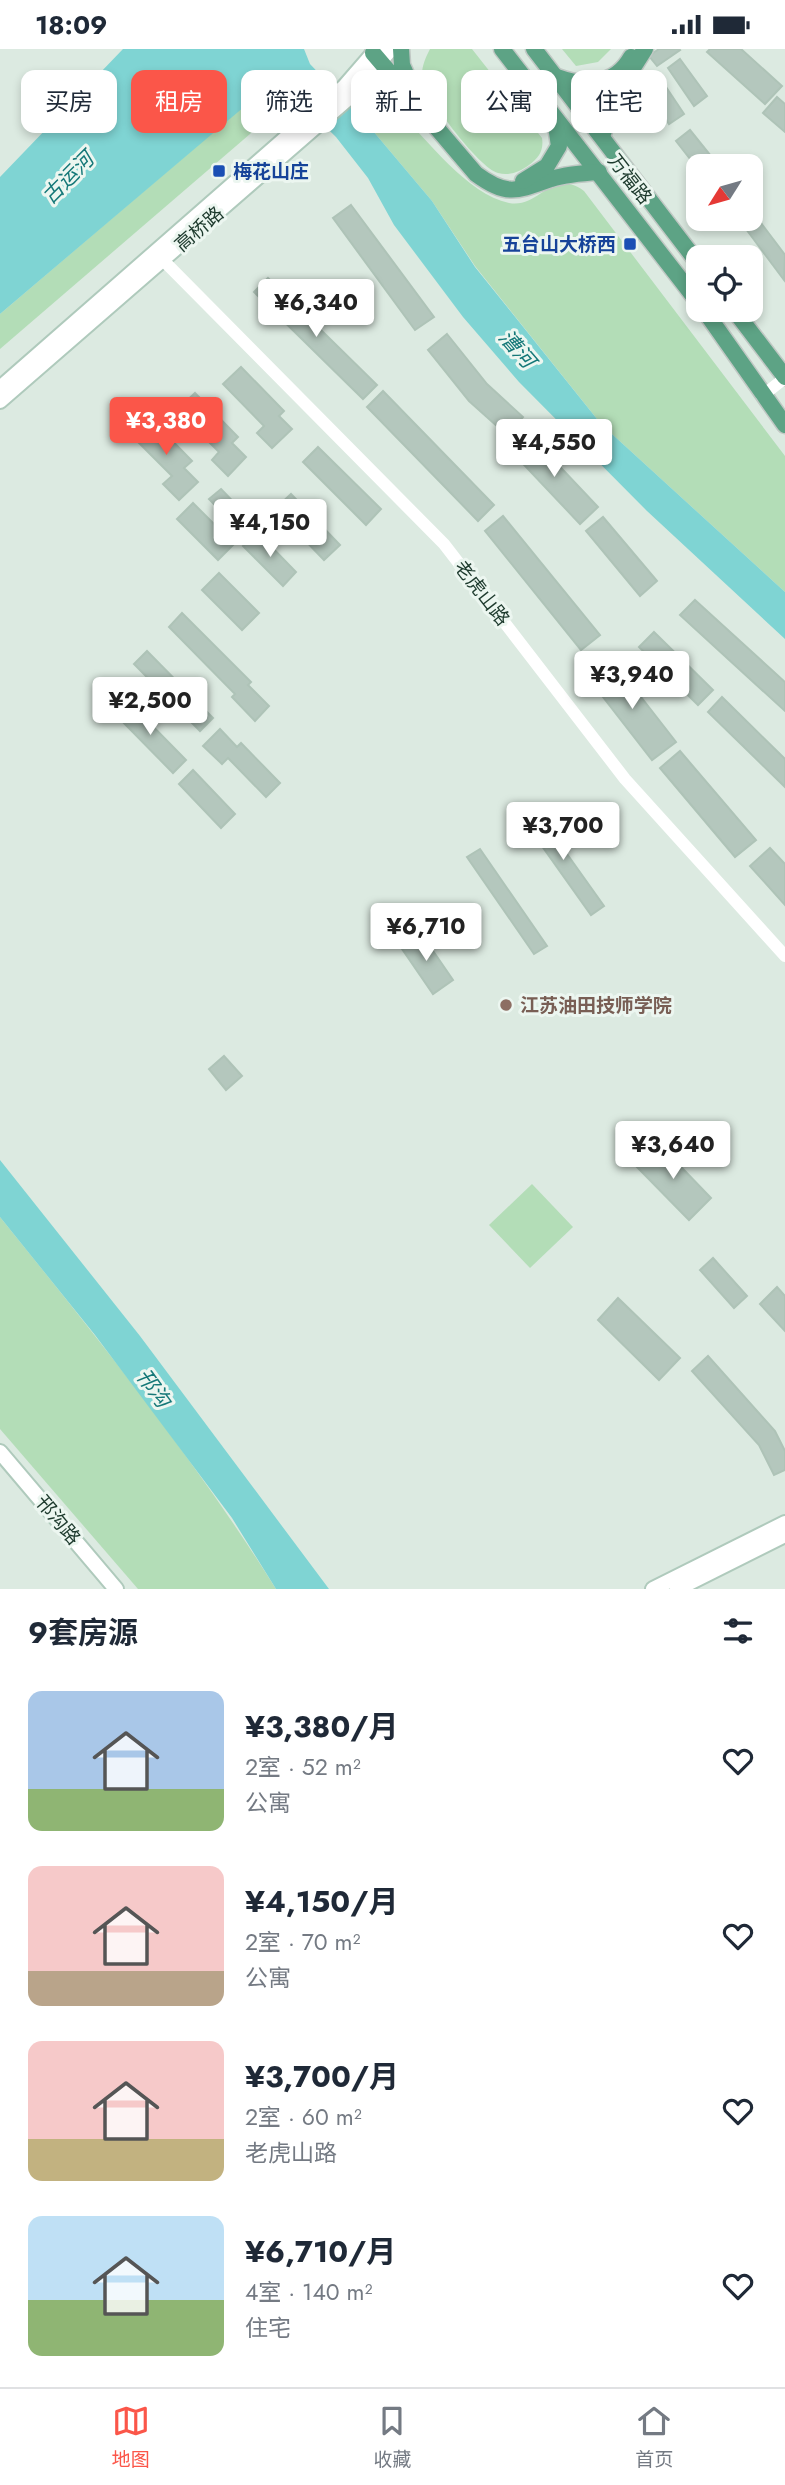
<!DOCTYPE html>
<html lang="zh">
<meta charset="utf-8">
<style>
:root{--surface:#fff;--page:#f2f2f3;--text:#1f2937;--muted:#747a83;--line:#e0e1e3;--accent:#fb5649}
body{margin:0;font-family:Jost,"Noto Sans SC",sans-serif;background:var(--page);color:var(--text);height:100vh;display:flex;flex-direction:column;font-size:26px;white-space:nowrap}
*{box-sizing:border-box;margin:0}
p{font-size:23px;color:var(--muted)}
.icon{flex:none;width:38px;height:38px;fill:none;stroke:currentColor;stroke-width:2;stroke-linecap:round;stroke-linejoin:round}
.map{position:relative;height:1540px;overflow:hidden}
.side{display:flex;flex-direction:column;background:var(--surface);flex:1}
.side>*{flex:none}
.guide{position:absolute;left:21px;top:21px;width:744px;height:63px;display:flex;gap:14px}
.needle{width:46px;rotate:233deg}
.fabs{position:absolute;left:686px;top:105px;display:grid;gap:14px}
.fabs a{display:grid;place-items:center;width:77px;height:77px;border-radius:14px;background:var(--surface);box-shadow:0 4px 10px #0003;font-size:35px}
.price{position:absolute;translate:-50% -60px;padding:0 16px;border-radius:7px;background:#fff;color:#222;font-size:23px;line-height:46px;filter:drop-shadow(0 2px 4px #0008)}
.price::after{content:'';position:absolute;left:50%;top:42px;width:21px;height:16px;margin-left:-10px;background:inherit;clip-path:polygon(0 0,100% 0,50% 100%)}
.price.current{background:var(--accent);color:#fff}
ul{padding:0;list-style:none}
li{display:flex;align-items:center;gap:21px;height:175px;padding:0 28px}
li span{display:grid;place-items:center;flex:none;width:196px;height:140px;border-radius:14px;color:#555}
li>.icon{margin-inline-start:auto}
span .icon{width:84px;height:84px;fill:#fffc;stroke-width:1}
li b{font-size:30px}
h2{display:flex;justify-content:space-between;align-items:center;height:84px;padding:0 28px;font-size:30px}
.chip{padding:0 24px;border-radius:14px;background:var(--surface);box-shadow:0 4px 10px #0003;font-size:24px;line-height:63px}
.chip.current{background:var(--accent);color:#fff}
.status{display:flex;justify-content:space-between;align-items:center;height:49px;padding:0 35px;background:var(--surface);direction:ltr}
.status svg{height:19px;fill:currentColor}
.tab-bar{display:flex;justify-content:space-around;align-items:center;height:98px;border-top:2px solid var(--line);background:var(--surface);font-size:19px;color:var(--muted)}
.tab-bar a{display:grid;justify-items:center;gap:4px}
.tab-bar .current{color:var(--accent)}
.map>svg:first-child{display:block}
.green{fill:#b3ddb7}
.water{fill:#7fd4d3}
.building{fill:#b4c7bd;stroke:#aec3b7;stroke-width:2}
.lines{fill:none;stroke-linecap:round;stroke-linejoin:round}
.secondary-casing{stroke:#afcabc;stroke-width:18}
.primary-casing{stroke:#c0c8c4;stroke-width:19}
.tertiary{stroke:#fff;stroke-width:12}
.secondary{stroke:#fff;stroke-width:14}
.primary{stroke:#5da385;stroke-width:16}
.transit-dot{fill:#1a4fb4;stroke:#ecf6f0;stroke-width:2.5}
.education-dot{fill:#8d6e63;stroke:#ecf6f0;stroke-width:2.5}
.labels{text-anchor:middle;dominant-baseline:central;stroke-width:6;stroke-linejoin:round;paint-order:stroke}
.transit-label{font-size:19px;font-weight:bold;fill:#164399;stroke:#ecf6f0;text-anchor:start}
.street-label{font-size:19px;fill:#1d3a2d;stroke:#ecf6f0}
.education-label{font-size:19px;font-weight:bold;fill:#785e54;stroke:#ecf6f0;text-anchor:start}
.water-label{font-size:21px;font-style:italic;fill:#157878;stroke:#ecf6f0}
</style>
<div class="status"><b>18:09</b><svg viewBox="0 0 49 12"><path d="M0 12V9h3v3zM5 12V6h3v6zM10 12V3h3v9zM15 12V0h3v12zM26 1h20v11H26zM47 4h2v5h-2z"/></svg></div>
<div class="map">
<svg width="785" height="1540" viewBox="0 0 785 1540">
<rect width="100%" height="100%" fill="#dceae1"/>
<g class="green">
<path d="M 430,0 L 472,0 L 542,89 C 544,101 539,109 529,116 C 520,123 509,127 498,124 C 479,119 423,46 422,26 C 422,16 426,8 430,0 Z"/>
<polygon points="562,0 611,0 598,13 576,17"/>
<polygon points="281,34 289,40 250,85 0,300 0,265 265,39"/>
<path d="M 384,54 L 397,61 C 428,91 467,145 509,154 C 539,160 552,118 584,142 L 785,407 L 785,543 L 601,375 L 475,217 L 432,152 L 368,76 L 363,56 Z"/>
<polygon points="532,1135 573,1178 530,1219 489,1176"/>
<path d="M 0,1168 C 97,1288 194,1409 276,1540 L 138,1540 L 0,1380 Z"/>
</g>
<g class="water">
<polygon points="123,0 304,0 310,15 368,76 432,152 475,218 601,375 785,543 785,590 647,462 519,333 463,268 394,176 368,129 336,88 281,34 265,40 0,265 0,128"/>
<polygon points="0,1111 140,1287 329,1540 276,1540 232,1469 95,1286 0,1168"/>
</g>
<g class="building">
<polygon points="659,0 679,0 680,1 657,17 649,7"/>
<polygon points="710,0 741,0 782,37 765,55 707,3"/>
<polygon points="680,10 707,47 694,57 668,19"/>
<polygon points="658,26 684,65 669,75 643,36"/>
<polygon points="777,48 785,55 785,83 763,64"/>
<polygon points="690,81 719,117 698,117 698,120 676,92"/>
<polygon points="351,156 434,268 415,281 333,169"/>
<polygon points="758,170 785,206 784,231 746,180"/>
<polygon points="268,229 377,336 363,350 254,243"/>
<polygon points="447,285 487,335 523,368 507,386 469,352 428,301"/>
<polygon points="241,318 284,362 279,367 292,380 272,399 257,384 264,377 223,335"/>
<polygon points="383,342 494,456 478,472 367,358"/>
<polygon points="195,344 238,388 232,394 246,408 228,427 212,411 219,403 177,361"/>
<polygon points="149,368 192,412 184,419 198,433 179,451 163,435 172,427 131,386"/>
<polygon points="529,385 598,458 580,475 511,402"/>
<polygon points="318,398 381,460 366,476 303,413"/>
<polygon points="221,440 246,466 235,477 209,450"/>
<polygon points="291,445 340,496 324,511 275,460"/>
<polygon points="193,454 234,495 218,511 177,470"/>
<polygon points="503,467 600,586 581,601 485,482"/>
<polygon points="603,468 657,532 640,547 586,482"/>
<polygon points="257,483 296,523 283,537 243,497"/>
<polygon points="219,524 259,564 242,581 202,541"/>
<polygon points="695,551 785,633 785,662 680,566"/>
<polygon points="182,564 251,633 248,636 269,657 255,672 232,648 235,645 169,578"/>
<polygon points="654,583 713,641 698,656 639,598"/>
<polygon points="147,602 213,669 200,682 134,615"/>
<polygon points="613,612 676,693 652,711 589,630"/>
<polygon points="722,648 785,710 785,738 708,663"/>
<polygon points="127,651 186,711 173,724 114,664"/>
<polygon points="220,680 237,698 241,694 280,734 266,748 228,709 222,715 203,697"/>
<polygon points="680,702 756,791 735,808 660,719"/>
<polygon points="193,721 235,765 221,779 179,735"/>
<polygon points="535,760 604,857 591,866 522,769"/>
<polygon points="770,799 785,815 785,856 750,817"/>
<polygon points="480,800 547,897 534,905 467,808"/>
<polygon points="420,883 453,931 433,945 400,897"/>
<polygon points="224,1007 242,1027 226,1041 209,1020"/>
<polygon points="657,1093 711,1149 689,1171 634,1115"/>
<polygon points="713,1209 747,1247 734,1259 700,1221"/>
<polygon points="777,1238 785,1247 785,1282 760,1255"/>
<polygon points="618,1249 680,1309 659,1331 598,1271"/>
<polygon points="708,1307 775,1382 785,1402 785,1421 774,1426 759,1396 692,1322"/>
</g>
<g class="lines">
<defs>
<g id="secondary">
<polyline points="0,339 344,38 377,0"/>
<polyline points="0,352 351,47 391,0"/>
<polyline points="0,1403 116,1540"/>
<polyline points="653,1540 785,1474"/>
<polyline points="677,1540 785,1486"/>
</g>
<g id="primary">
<polyline points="401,0 402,16 413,41"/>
<polyline points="502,0 698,253"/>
<polyline points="534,0 698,214"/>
<path d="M 373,4 L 476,125 C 507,148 517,142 551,130 C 567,125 583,124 599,123"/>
<path d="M 557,28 C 584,38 615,37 631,8"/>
<polyline points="360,37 389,35 404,43"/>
<polyline points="602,87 619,41 645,0"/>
<polyline points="523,132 547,117 559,97 555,70"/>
<polyline points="704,261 785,376"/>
<polyline points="734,261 785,328"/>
</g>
</defs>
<use href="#secondary" class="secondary-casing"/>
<use href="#primary" class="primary-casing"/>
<g class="tertiary">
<polyline points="156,204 444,495 625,730 785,907"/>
<polyline points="762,347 785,329"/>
</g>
<use href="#secondary" class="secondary"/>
<use href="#primary" class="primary"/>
</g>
<g class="transit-dot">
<rect x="212" y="115" width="14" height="14" rx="3.5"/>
<rect x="623" y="188" width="14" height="14" rx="3.5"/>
</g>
<circle class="education-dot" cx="506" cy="956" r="7"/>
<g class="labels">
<g class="transit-label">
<text x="233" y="122">梅花山庄</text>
<text x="616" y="195" text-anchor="end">五台山大桥西</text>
</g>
<g class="street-label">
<text transform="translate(630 130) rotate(52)">万福路</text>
<text transform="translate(199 180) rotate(-41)">高桥路</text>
<text transform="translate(482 544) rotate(52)">老虎山路</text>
<text transform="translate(58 1471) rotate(50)">邗沟路</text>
</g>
<g class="education-label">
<text x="520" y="956">江苏油田技师学院</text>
</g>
<g class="water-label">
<text transform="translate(68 129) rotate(-45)">古运河</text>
<text transform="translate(517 300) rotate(49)">漕河</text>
<text transform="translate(153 1339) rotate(54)">邗沟</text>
</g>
</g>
</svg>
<div class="fabs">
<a><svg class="needle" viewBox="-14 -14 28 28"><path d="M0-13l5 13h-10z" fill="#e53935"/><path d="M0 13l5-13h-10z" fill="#747a83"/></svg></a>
<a><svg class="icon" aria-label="locate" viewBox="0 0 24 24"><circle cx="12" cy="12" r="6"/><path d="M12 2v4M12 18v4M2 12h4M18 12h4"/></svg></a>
</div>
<b class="price" style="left:316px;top:290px">¥6,340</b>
<b class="price current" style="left:166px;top:408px">¥3,380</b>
<b class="price" style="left:554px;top:430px">¥4,550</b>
<b class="price" style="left:270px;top:510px">¥4,150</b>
<b class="price" style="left:632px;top:662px">¥3,940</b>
<b class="price" style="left:150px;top:688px">¥2,500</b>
<b class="price" style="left:563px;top:813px">¥3,700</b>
<b class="price" style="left:426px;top:914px">¥6,710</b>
<b class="price" style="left:673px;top:1132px">¥3,640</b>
<div class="guide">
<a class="chip">买房</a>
<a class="chip current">租房</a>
<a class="chip">筛选</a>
<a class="chip">新上</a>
<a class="chip">公寓</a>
<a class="chip">住宅</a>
</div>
</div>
<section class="side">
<h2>9套房源<svg class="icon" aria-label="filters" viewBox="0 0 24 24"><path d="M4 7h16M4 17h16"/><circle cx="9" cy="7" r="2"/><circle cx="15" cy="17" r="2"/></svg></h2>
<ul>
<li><span style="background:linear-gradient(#a9c7e8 70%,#8fb573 0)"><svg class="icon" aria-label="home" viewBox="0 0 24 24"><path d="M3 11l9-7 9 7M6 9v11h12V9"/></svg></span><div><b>¥3,380/月</b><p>2室 · 52 m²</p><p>公寓</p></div><svg class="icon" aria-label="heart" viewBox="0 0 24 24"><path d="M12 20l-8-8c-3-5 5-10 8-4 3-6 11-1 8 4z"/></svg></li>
<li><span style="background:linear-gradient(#f6c9c9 75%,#b9a48a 0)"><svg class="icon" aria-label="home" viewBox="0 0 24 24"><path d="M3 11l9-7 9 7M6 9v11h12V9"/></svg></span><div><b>¥4,150/月</b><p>2室 · 70 m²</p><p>公寓</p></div><svg class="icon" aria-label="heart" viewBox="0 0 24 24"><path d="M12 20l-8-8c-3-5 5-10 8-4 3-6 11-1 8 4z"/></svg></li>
<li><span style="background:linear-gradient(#f6c9c9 70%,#c2b280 0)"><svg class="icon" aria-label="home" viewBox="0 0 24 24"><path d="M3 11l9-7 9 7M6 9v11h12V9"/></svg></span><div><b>¥3,700/月</b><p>2室 · 60 m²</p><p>老虎山路</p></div><svg class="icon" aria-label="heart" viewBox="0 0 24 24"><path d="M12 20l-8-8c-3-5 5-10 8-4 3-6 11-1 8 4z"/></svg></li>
<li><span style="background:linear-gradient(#bfe0f5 60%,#8fb573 0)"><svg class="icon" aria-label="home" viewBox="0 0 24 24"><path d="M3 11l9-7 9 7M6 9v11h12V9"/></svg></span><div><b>¥6,710/月</b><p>4室 · 140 m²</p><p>住宅</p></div><svg class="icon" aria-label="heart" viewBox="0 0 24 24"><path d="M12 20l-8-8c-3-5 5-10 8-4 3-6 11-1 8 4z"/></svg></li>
</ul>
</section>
<nav class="tab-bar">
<a class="current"><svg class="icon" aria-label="map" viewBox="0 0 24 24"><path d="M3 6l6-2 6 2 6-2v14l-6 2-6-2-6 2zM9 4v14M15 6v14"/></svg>地图</a>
<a><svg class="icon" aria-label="saved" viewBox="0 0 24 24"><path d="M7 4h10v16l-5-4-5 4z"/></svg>收藏</a>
<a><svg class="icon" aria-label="home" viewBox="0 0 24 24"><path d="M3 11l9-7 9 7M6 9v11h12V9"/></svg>首页</a>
</nav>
